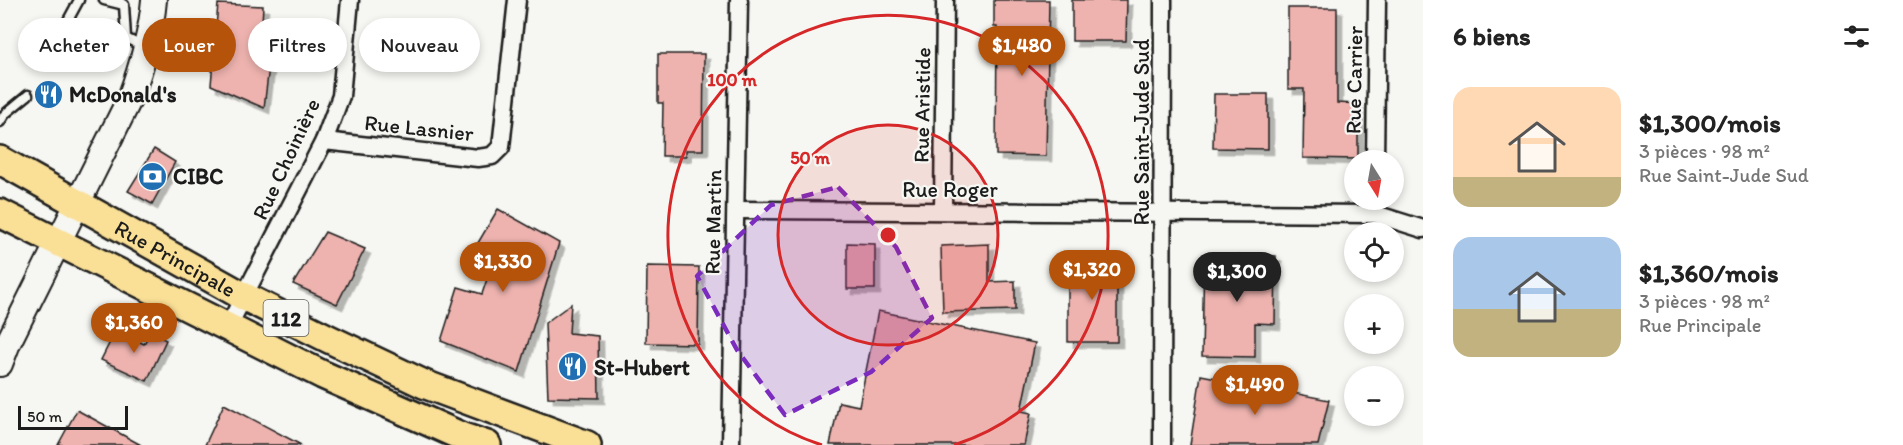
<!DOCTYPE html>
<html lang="fr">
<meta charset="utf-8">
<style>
:root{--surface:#fff;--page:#f6f6f6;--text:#222;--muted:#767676;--accent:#b45309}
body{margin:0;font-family:Itim,sans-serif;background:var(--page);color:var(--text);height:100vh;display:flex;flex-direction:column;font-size:22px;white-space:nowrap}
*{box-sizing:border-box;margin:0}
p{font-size:20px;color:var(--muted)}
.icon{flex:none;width:33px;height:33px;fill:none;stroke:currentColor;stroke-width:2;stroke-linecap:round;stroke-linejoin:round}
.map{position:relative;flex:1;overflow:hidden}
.details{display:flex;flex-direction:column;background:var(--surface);width:480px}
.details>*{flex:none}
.guide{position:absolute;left:18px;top:18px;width:570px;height:54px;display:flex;gap:12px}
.needle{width:39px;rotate:169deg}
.controls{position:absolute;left:1344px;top:150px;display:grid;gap:12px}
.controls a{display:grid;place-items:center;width:60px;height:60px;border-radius:50%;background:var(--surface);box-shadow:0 3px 9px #0003;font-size:30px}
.scale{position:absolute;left:18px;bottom:15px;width:110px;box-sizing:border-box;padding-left:6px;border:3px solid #1c1c1c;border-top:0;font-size:16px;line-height:21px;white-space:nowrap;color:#1c1c1c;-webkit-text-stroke:4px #f6f6f2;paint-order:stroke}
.price{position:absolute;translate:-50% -51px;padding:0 14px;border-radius:21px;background:var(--accent);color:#fff;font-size:20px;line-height:39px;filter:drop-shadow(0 2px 3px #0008)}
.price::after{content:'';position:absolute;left:50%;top:36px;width:18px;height:14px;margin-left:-9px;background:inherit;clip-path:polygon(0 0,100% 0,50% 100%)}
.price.selected{background:#222;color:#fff}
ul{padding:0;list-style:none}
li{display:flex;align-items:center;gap:18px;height:150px;padding:0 30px}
li span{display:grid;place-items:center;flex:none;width:168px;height:120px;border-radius:18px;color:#555}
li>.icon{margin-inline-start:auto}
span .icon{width:72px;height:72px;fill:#fffc;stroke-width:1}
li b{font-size:26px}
h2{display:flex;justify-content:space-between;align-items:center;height:72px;padding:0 30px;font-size:26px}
.tag{padding:0 21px;border-radius:27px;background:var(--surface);box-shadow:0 3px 9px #0003;font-size:21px;line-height:54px}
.tag.selected{background:var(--accent);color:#fff}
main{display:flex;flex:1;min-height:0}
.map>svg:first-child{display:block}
.building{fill:#eeb3af;stroke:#1c1c1c;stroke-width:1.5;filter:url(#shadow)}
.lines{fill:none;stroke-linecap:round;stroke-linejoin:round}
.lane-casing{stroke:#1c1c1c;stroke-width:13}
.street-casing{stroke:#1c1c1c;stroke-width:21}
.secondary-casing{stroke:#1c1c1c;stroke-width:28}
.primary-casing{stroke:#1c1c1c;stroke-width:32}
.lane{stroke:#f6f6f2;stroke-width:8}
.street{stroke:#f6f6f2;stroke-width:16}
.secondary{stroke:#f6f6f2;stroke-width:24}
.primary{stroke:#fadf96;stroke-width:27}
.marked{fill:#7b2cbf;fill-opacity:0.2;stroke:#7b2cbf;stroke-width:4.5;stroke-dasharray:12 8;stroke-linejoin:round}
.ring{fill:none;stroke:#d62828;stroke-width:3}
.labels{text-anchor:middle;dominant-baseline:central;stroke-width:4.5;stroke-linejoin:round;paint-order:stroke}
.shield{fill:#f6f6f2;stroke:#5d5d5c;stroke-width:1.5}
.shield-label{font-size:21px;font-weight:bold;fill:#1c1c1c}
.street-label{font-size:22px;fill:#1c1c1c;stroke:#f6f6f2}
.poi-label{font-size:22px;font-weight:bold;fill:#1c1c1c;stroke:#f6f6f2;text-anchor:start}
.centre{fill:#d62828;stroke:#f6f6f2;stroke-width:3}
.ring-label{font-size:18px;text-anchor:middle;font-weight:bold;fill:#d62828;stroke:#f6f6f2;stroke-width:4.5;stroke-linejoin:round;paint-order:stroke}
</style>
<main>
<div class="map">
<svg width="1423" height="445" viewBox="0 0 1423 445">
<defs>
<filter id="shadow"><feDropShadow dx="5.5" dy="5.5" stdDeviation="0" flood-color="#0004"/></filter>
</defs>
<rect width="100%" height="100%" fill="#f6f6f2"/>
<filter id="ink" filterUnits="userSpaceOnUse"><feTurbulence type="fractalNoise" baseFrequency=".0167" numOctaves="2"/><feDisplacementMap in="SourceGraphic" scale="12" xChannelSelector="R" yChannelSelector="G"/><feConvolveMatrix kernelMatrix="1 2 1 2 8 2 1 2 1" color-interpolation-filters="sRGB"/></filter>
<g filter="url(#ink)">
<g class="building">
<polygon points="994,0 1049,0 1046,156 996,155 997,27 994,27"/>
<polygon points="1072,0 1127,0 1126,41 1072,41"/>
<polygon points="218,4 263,6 262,23 274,25 264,108 211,85"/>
<polygon points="1288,8 1337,8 1337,103 1358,104 1358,159 1303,158 1304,89 1288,89"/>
<polygon points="658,54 704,54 703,150 686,150 686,156 662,156 663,103 658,103"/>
<polygon points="1214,94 1268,94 1268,149 1213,148"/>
<polygon points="154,149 175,162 152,204 128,191"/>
<polygon points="498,209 559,243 519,372 441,341 458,287 482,294 492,264 472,253"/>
<polygon points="325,232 365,249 337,304 293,284"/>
<polygon points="847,243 875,244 875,289 847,289"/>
<polygon points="989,244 989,282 1015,281 1015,310 943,312 941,246"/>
<polygon points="1204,255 1276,256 1275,324 1255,323 1255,357 1202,356"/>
<rect x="1068" y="260" width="49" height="82"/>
<polygon points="647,266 699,267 698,344 646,343"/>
<polygon points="571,304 569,333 598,336 599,398 548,397 545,323"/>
<polygon points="878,311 1035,343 1021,411 1031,413 1024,445 830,445 839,402 859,406"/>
<polygon points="116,330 144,344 150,332 166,340 147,381 101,360"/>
<polygon points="1201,375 1329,400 1318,445 1190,445"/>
<polygon points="224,404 301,445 205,445"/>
<polygon points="77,410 141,445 58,445"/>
</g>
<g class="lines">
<defs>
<g id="lane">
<polyline points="104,0 124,5"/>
<polyline points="118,0 124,5 126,38 143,47"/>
<polyline points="61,33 79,0"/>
<polyline points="0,122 5,114 28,95"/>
</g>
<g id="street">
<polyline points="324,141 478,158 492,156 501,147 517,0"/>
<polyline points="1375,160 1377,0"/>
<polyline points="736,210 1375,214 1423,229"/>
<polyline points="943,211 945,0"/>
<polyline points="228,327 324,141 341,96 350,0"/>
<polyline points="731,445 739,0"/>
<polyline points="1162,445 1163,0"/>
</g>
<path id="secondary" d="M 0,364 L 8,343 L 130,98 C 142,66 151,34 154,0"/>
<g id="primary">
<path id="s1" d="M 0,160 L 243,296 L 329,339 L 424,384 L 587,445"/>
<polyline points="0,213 323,375 463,437 487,445"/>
</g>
</defs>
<use href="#lane" class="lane-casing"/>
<use href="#street" class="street-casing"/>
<use href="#secondary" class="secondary-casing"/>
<use href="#primary" class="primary-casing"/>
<use href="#lane" class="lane"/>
<use href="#street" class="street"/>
<use href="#secondary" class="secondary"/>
<use href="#primary" class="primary"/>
</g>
</g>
<path class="marked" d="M 838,187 L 896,247 L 932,318 L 871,372 L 785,415 L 737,350 L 697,276 L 771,205 Z"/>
<circle cx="888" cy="235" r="110" fill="#d62828" fill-opacity=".12"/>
<g class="ring">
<circle cx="888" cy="235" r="110"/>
<path d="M822 445A220 220 0 1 1 954 445"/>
</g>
<defs>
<symbol id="restaurant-disc" viewBox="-11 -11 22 22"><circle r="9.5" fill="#1f6fb2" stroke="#f6f6f2"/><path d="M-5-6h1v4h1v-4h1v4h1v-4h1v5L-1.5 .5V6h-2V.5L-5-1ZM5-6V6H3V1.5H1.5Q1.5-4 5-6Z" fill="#fff"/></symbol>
<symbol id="bank-disc" viewBox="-11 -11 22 22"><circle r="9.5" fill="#1f6fb2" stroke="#f6f6f2"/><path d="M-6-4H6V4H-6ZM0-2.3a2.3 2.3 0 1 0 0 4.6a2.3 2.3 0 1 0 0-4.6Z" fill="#fff"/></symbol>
</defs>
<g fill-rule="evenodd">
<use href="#restaurant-disc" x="32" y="78" width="33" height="33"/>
<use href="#bank-disc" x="136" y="160" width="33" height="33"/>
<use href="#restaurant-disc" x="556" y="350" width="33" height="33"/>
</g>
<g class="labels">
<rect class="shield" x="263.5" y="300" width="45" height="36" rx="4.5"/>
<g class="shield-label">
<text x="286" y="318">112</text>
</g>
<g class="street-label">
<text transform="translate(1354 80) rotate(-89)">Rue Carrier</text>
<text transform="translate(922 105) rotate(-89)">Rue Aristide</text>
<text transform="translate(419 128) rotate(6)">Rue Lasnier</text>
<text transform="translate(1141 132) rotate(-90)">Rue Saint-Jude Sud</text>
<text transform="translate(286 159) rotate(-65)">Rue Choinière</text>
<text x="950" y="189">Rue Roger</text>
<text transform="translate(713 222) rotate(-89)">Rue Martin</text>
<text stroke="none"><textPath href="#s1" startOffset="201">Rue Principale</textPath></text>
</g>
<g class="poi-label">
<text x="69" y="94">McDonald's</text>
<text x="173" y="176">CIBC</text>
<text x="594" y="367">St-Hubert</text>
</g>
</g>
<circle cx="888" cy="235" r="9" class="centre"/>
<g class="ring-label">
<text x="732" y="86">100 m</text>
<text x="810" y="164">50 m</text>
</g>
</svg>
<div class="controls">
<a><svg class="needle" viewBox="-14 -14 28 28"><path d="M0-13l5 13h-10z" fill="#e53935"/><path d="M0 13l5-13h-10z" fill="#767676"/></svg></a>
<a><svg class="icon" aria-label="locate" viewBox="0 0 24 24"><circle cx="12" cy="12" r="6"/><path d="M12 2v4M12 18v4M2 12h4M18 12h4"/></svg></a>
<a>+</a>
<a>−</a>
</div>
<div class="scale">50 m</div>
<b class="price" style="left:1022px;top:77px">$1,480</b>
<b class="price" style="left:503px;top:293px">$1,330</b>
<b class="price" style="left:1092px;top:301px">$1,320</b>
<b class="price selected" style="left:1237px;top:303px">$1,300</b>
<b class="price" style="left:134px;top:354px">$1,360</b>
<b class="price" style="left:1255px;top:416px">$1,490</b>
<div class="guide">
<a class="tag">Acheter</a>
<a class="tag selected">Louer</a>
<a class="tag">Filtres</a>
<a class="tag">Nouveau</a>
</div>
</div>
<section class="details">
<h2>6 biens<svg class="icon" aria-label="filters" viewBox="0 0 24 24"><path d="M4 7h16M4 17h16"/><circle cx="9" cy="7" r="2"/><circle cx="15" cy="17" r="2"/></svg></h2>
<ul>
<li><span style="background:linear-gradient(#ffd9b3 75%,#c2b280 0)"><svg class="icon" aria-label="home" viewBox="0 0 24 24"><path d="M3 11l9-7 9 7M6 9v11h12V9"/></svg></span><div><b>$1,300/mois</b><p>3 pièces · 98 m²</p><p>Rue Saint-Jude Sud</p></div></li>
<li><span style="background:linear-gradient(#a9c7e8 60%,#c2b280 0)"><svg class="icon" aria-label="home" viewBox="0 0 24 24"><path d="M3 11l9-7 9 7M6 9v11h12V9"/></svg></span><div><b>$1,360/mois</b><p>3 pièces · 98 m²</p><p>Rue Principale</p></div></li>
</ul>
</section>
</main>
